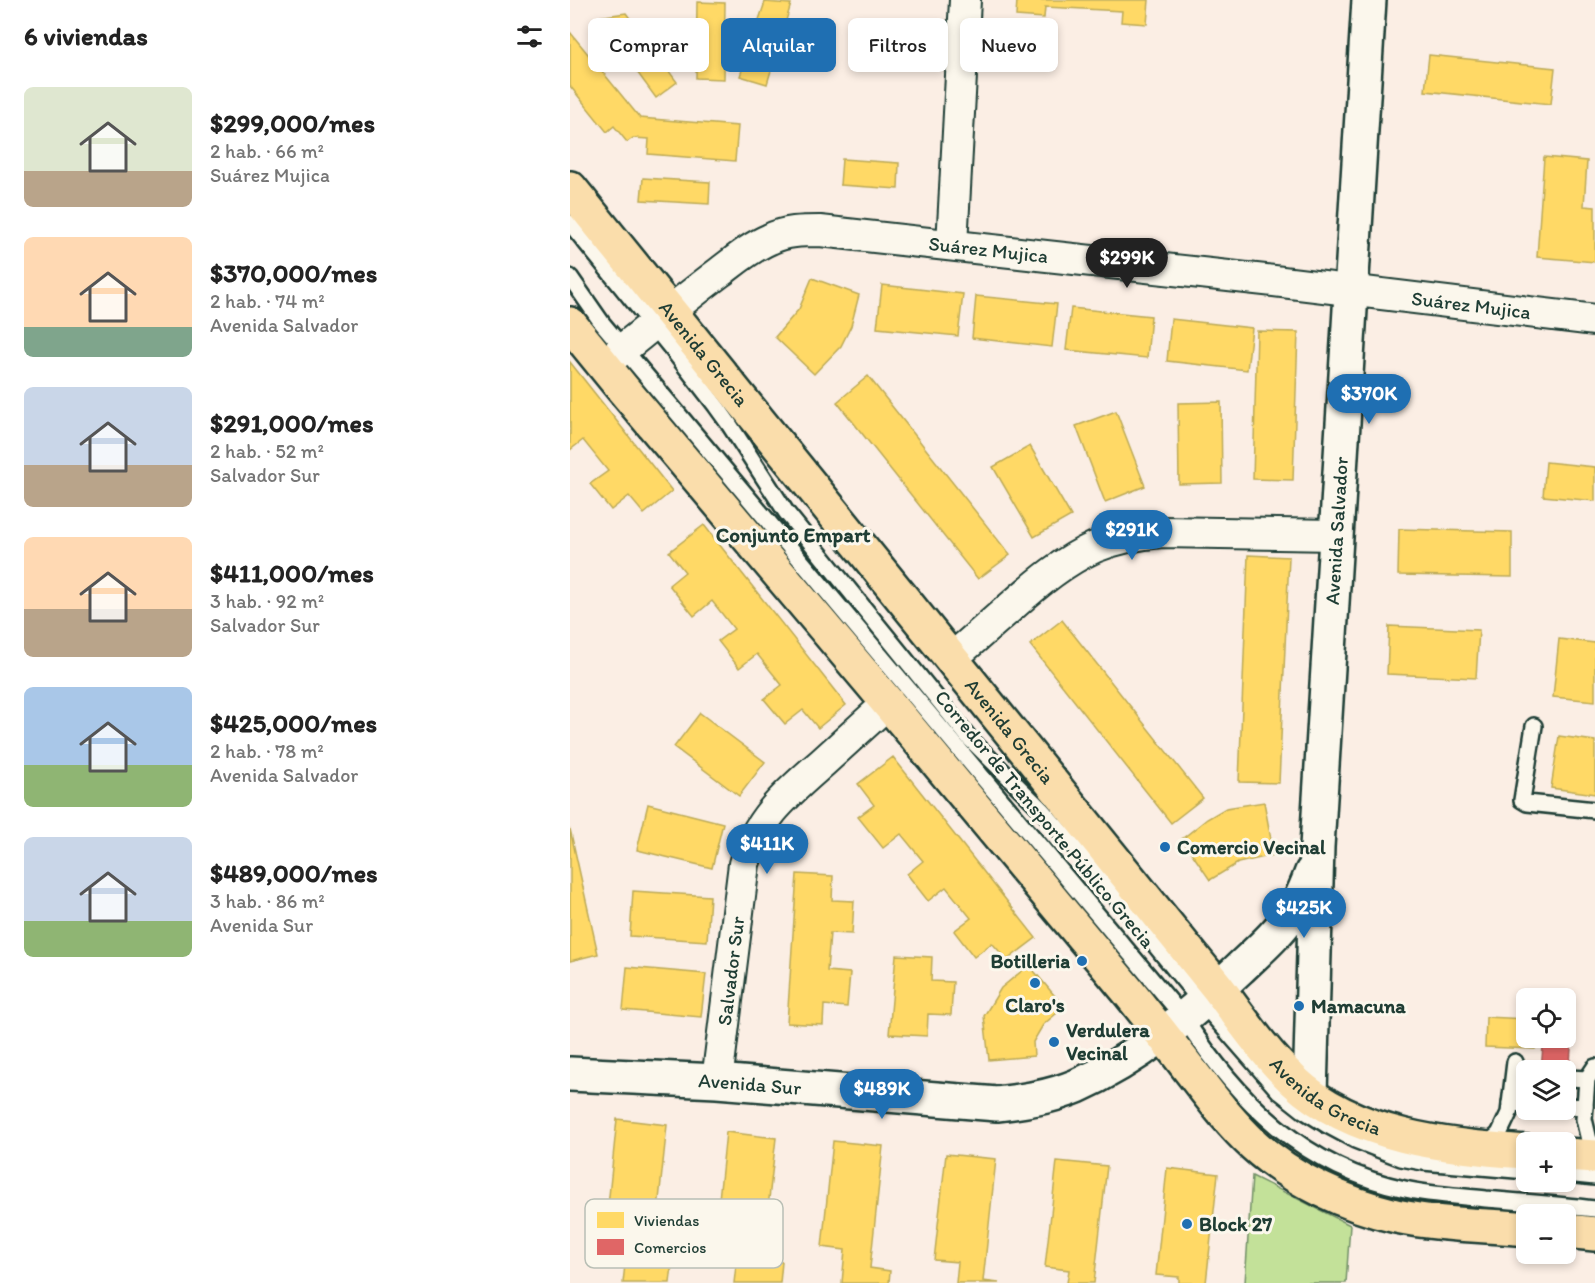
<!DOCTYPE html>
<html lang="es">
<meta charset="utf-8">
<style>
:root{--surface:#fff;--page:#f2f2f2;--text:#222;--muted:#767676;--accent:#1f6fb2}
body{margin:0;font-family:Itim,sans-serif;background:var(--page);color:var(--text);height:100vh;display:flex;flex-direction:column;font-size:22px;white-space:nowrap}
*{box-sizing:border-box;margin:0}
p{font-size:20px;color:var(--muted)}
.icon{flex:none;width:33px;height:33px;fill:none;stroke:currentColor;stroke-width:2;stroke-linecap:round;stroke-linejoin:round}
.map{position:relative;flex:1;overflow:hidden}
.details{display:flex;flex-direction:column;background:var(--surface);width:570px}
.details>*{flex:none}
.hud{position:absolute;left:18px;top:18px;width:570px;height:54px;display:flex;gap:12px}
.buttons{position:absolute;left:946px;top:988px;display:grid;gap:12px}
.buttons a{display:grid;place-items:center;width:60px;height:60px;border-radius:9px;background:var(--surface);box-shadow:0 3px 9px #0003;font-size:30px}
.price{position:absolute;translate:-50% -51px;padding:0 14px;border-radius:21px;background:var(--accent);color:#fff;font-size:20px;line-height:39px;filter:drop-shadow(0 2px 3px #0008)}
.price::after{content:'';position:absolute;left:50%;top:36px;width:18px;height:14px;margin-left:-9px;background:inherit;clip-path:polygon(0 0,100% 0,50% 100%)}
.price.selected{background:#222;color:#fff}
ul{padding:0;list-style:none}
li{display:flex;align-items:center;gap:18px;height:150px;padding:0 24px}
li span{display:grid;place-items:center;flex:none;width:168px;height:120px;border-radius:9px;color:#555}
li>.icon{margin-inline-start:auto}
span .icon{width:72px;height:72px;fill:#fffc;stroke-width:1}
li b{font-size:26px}
h2{display:flex;justify-content:space-between;align-items:center;height:72px;padding:0 24px;font-size:26px}
.pill{padding:0 21px;border-radius:9px;background:var(--surface);box-shadow:0 3px 9px #0003;font-size:21px;line-height:54px}
.pill.selected{background:var(--accent);color:#fff}
main{display:flex;flex:1;min-height:0}
.map>svg:first-child{display:block}
.green{fill:#c3e199;stroke:#718f66;stroke-width:1.5}
.homes{fill:#ffd966;stroke:#bcaa57;stroke-width:1.5}
.shops{fill:#e06666;stroke:#a65a57;stroke-width:1.5}
.lines{fill:none;stroke-linecap:round;stroke-linejoin:round}
.lane-casing{stroke:#1f3d34;stroke-width:20}
.street-casing{stroke:#1f3d34;stroke-width:34}
.secondary-casing{stroke:#1f3d34;stroke-width:38}
.primary-casing{stroke:#1f3d34;stroke-width:38}
.lane{stroke:#fbf7ec;stroke-width:15}
.street{stroke:#fbf7ec;stroke-width:30}
.secondary{stroke:#fbf7ec;stroke-width:33}
.primary{stroke:#faddab;stroke-width:33}
.poi-dot{fill:#1f6fb2;stroke:#fbf7ec;stroke-width:2}
.labels{text-anchor:middle;dominant-baseline:central;stroke-width:6;stroke-linejoin:round;paint-order:stroke}
.street-label{font-size:20px;fill:#1f3d34;stroke:#fbf7ec}
.poi-label{font-size:20px;font-weight:bold;fill:#1f3d34;stroke:#fbf7ec;text-anchor:start}
.neighbourhood-label{font-size:21px;font-weight:bold;fill:#1f3d34;stroke:#fbf7ec}
.key{fill:#fbf7ec;stroke:#b9bfb5;stroke-width:1.5}
.key-label{font-size:16px;fill:#1f3d34}
</style>
<main>
<section class="details">
<h2>6 viviendas<svg class="icon" aria-label="filters" viewBox="0 0 24 24"><path d="M4 7h16M4 17h16"/><circle cx="9" cy="7" r="2"/><circle cx="15" cy="17" r="2"/></svg></h2>
<ul>
<li><span style="background:linear-gradient(#dfe7d0 70%,#b9a48a 0)"><svg class="icon" aria-label="home" viewBox="0 0 24 24"><path d="M3 11l9-7 9 7M6 9v11h12V9"/></svg></span><div><b>$299,000/mes</b><p>2 hab. · 66 m²</p><p>Suárez Mujica</p></div></li>
<li><span style="background:linear-gradient(#ffd9b3 75%,#7fa58c 0)"><svg class="icon" aria-label="home" viewBox="0 0 24 24"><path d="M3 11l9-7 9 7M6 9v11h12V9"/></svg></span><div><b>$370,000/mes</b><p>2 hab. · 74 m²</p><p>Avenida Salvador</p></div></li>
<li><span style="background:linear-gradient(#c9d6e8 65%,#b9a48a 0)"><svg class="icon" aria-label="home" viewBox="0 0 24 24"><path d="M3 11l9-7 9 7M6 9v11h12V9"/></svg></span><div><b>$291,000/mes</b><p>2 hab. · 52 m²</p><p>Salvador Sur</p></div></li>
<li><span style="background:linear-gradient(#ffd9b3 60%,#b9a48a 0)"><svg class="icon" aria-label="home" viewBox="0 0 24 24"><path d="M3 11l9-7 9 7M6 9v11h12V9"/></svg></span><div><b>$411,000/mes</b><p>3 hab. · 92 m²</p><p>Salvador Sur</p></div></li>
<li><span style="background:linear-gradient(#a9c7e8 65%,#8fb573 0)"><svg class="icon" aria-label="home" viewBox="0 0 24 24"><path d="M3 11l9-7 9 7M6 9v11h12V9"/></svg></span><div><b>$425,000/mes</b><p>2 hab. · 78 m²</p><p>Avenida Salvador</p></div></li>
<li><span style="background:linear-gradient(#c9d6e8 70%,#8fb573 0)"><svg class="icon" aria-label="home" viewBox="0 0 24 24"><path d="M3 11l9-7 9 7M6 9v11h12V9"/></svg></span><div><b>$489,000/mes</b><p>3 hab. · 86 m²</p><p>Avenida Sur</p></div></li>
</ul>
</section>
<div class="map">
<svg width="1025" height="1283" viewBox="0 0 1025 1283">
<rect width="100%" height="100%" fill="#fbeee4"/>
<filter id="ink" filterUnits="userSpaceOnUse"><feTurbulence type="fractalNoise" baseFrequency=".0167" numOctaves="2"/><feDisplacementMap in="SourceGraphic" scale="12" xChannelSelector="R" yChannelSelector="G"/><feConvolveMatrix kernelMatrix="1 2 1 2 8 2 1 2 1" color-interpolation-filters="sRGB"/></filter>
<g filter="url(#ink)">
<polygon class="green" points="682,1176 780,1225 776,1283 675,1283"/>
<g class="homes">
<polygon points="447,0 579,0 577,24 551,22 552,11 475,7 474,18 446,16"/>
<polygon points="127,2 155,3 154,79 126,78"/>
<polygon points="195,2 221,4 197,84 170,76"/>
<polygon points="56,13 107,82 86,98 27,17"/>
<polygon points="0,32 70,118 168,126 165,161 78,154 79,139 63,138 57,142 44,126 37,132 0,86"/>
<polygon points="859,55 985,68 981,104 855,91"/>
<polygon points="974,157 1017,161 1014,206 1025,207 1025,262 967,257"/>
<polygon points="272,159 329,163 328,189 270,185"/>
<polygon points="73,178 140,182 139,204 71,200"/>
<polygon points="242,278 289,295 281,326 271,346 244,374 205,337 229,309"/>
<polygon points="312,285 393,294 388,336 307,328"/>
<polygon points="406,296 487,304 482,347 402,338"/>
<polygon points="501,308 581,316 577,358 496,350"/>
<polygon points="601,319 682,328 677,370 597,361"/>
<polygon points="687,331 728,332 723,480 683,479"/>
<polygon points="0,362 102,491 74,514 59,496 41,510 20,484 38,471 13,440 0,450"/>
<polygon points="298,376 440,555 408,579 267,402"/>
<polygon points="651,402 652,483 609,484 608,403"/>
<polygon points="546,411 575,486 535,502 506,426"/>
<polygon points="460,446 501,516 464,537 423,467"/>
<polygon points="976,462 1025,467 1025,501 973,496"/>
<polygon points="134,525 276,705 248,728 233,710 215,724 194,699 212,685 187,654 169,668 148,641 164,629 142,601 124,616 99,585 115,572 99,552"/>
<polygon points="829,529 942,532 942,577 828,575"/>
<polygon points="678,555 719,557 709,783 669,782"/>
<polygon points="492,620 633,798 601,823 460,645"/>
<polygon points="819,626 909,630 906,678 817,674"/>
<polygon points="989,639 1025,643 1025,701 983,697"/>
<polygon points="130,713 195,762 169,796 104,747"/>
<polygon points="989,736 1025,741 1025,794 981,788"/>
<polygon points="323,757 466,938 437,960 422,943 404,957 384,931 401,918 376,887 358,901 337,874 353,861 331,834 313,848 288,817 304,805 288,784"/>
<polygon points="694,802 704,855 668,863 640,880 612,839 637,819 656,808"/>
<polygon points="78,804 153,823 142,868 67,850"/>
<polygon points="0,829 28,954 0,961"/>
<polygon points="227,874 263,876 262,900 284,901 282,934 260,933 257,971 280,973 277,1007 254,1005 253,1025 217,1023"/>
<polygon points="63,891 140,896 137,941 60,936"/>
<polygon points="326,955 362,957 361,981 383,982 381,1015 358,1014 357,1036 319,1034"/>
<polygon points="459,965 494,1007 473,1025 463,1042 464,1056 419,1060 414,1016 431,988"/>
<polygon points="57,967 136,974 131,1017 53,1010"/>
<polygon points="916,1017 957,1019 957,1038 966,1038 965,1049 915,1047"/>
<polygon points="47,1119 97,1125 84,1247 104,1249 100,1283 53,1283 59,1228 36,1225"/>
<polygon points="156,1132 206,1138 192,1260 212,1262 210,1283 164,1283 169,1240 145,1238"/>
<polygon points="263,1141 313,1146 300,1268 320,1271 319,1283 272,1283 275,1250 252,1247"/>
<polygon points="376,1154 426,1159 413,1281 429,1283 386,1283 388,1262 364,1260"/>
<polygon points="487,1161 537,1166 524,1283 497,1283 499,1270 475,1267"/>
<polygon points="597,1168 648,1174 636,1283 609,1283 609,1277 586,1275"/>
</g>
<polygon class="shops" points="973,1046 1001,1048 997,1109 996,1109 996,1071 971,1071"/>
<g class="lines">
<defs>
<g id="lane">
<polyline points="0,223 102,349 146,406 159,424 216,512 400,739 471,809 517,861 632,1003 709,1091 733,1110 757,1125 785,1140 831,1158 853,1162 957,1171"/>
<path d="M 0,277 L 32,323 L 614,1018 C 668,1101 734,1168 835,1189 C 861,1195 889,1196 916,1199 C 952,1202 989,1205 1025,1209"/>
<polyline points="964,726 952,800 957,803 1025,810"/>
<polyline points="1025,1067 1017,1079 1014,1119 1019,1140 1025,1146"/>
<polyline points="999,1078 1017,1079"/>
<polyline points="940,1103 957,1104"/>
<polyline points="998,1106 1015,1107"/>
<polyline points="914,1147 929,1134 939,1113 945,1062"/>
<polyline points="996,1174 1025,1177"/>
</g>
<g id="street">
<polyline points="382,245 395,0"/>
<path id="s1" d="M 33,365 C 72,334 110,302 150,272 C 166,260 181,247 200,239 C 216,231 232,231 250,231 L 704,281 L 1025,320"/>
<path d="M 381,659 C 402,641 422,623 443,605 C 469,582 494,561 525,547 C 547,538 569,534 592,532 L 766,535"/>
<path id="s2" d="M 147,1081 L 174,864 C 187,818 218,793 252,763 C 274,743 296,723 318,703"/>
</g>
<g id="secondary">
<path id="s3" d="M 0,1074 L 147,1081 L 427,1104 C 454,1101 481,1097 507,1086 C 568,1059 620,1015 669,969 C 688,951 710,932 725,909 C 732,898 737,885 742,872"/>
<path id="s4" d="M 740,1094 L 747,847 L 799,0"/>
</g>
<g id="primary">
<path id="s5" d="M 0,188 L 648,988 C 672,1020 695,1054 724,1081 C 784,1137 879,1147 957,1152"/>
<path d="M 0,324 L 53,389 L 318,703 L 557,990 C 577,1015 597,1040 616,1065 C 638,1093 658,1121 684,1145 C 721,1179 777,1205 826,1216 C 869,1225 913,1225 957,1229"/>
<polyline points="996,1155 1025,1157"/>
<polyline points="996,1231 1025,1234"/>
</g>
</defs>
<use href="#lane" class="lane-casing"/>
<use href="#street" class="street-casing"/>
<use href="#secondary" class="secondary-casing"/>
<use href="#primary" class="primary-casing"/>
<use href="#lane" class="lane"/>
<use href="#street" class="street"/>
<use href="#secondary" class="secondary"/>
<use href="#primary" class="primary"/>
</g>
</g>
<g class="poi-dot">
<circle cx="595" cy="847" r="6"/>
<circle cx="512" cy="961" r="6"/>
<circle cx="465" cy="983" r="6"/>
<circle cx="729" cy="1006" r="6"/>
<circle cx="484" cy="1042" r="6"/>
<circle cx="617" cy="1224" r="6"/>
</g>
<g class="labels">
<g class="street-label">
<text stroke="none"><textPath href="#s1" startOffset="430">Suárez Mujica</textPath></text>
<text stroke="none"><textPath href="#s1" startOffset="916">Suárez Mujica</textPath></text>
<text stroke="none"><textPath href="#s5" startOffset="213">Avenida Grecia</textPath></text>
<text stroke="none"><textPath href="#s4" startOffset="564">Avenida Salvador</textPath></text>
<text stroke="none"><textPath href="#s5" startOffset="699">Avenida Grecia</textPath></text>
<text transform="translate(475 819) rotate(50)">Corredor de Transporte Público Grecia</text>
<text stroke="none"><textPath href="#s2" startOffset="111">Salvador Sur</textPath></text>
<text stroke="none"><textPath href="#s3" startOffset="180">Avenida Sur</textPath></text>
<text stroke="none"><textPath href="#s5" startOffset="1185">Avenida Grecia</textPath></text>
</g>
<g class="poi-label">
<text x="607" y="847">Comercio Vecinal</text>
<text x="500" y="961" text-anchor="end">Botilleria</text>
<text x="465" y="1005" text-anchor="middle">Claro's</text>
<text x="741" y="1006">Mamacuna</text>
<text x="496" y="1030">Verdulera<tspan x="496" dy="23">Vecinal</tspan></text>
<text x="629" y="1224">Block 27</text>
</g>
<g class="neighbourhood-label">
<text x="223" y="534">Conjunto Empart</text>
</g>
</g>
<rect x="15" y="1199" width="198" height="69" rx="9" class="key"/>
<rect x="27" y="1212" width="27" height="16" fill="#ffd966"/>
<rect x="27" y="1239" width="27" height="16" fill="#e06666"/>
<g class="key-label">
<text x="64" y="1226">Viviendas</text>
<text x="64" y="1253">Comercios</text>
</g>
</svg>
<div class="buttons">
<a><svg class="icon" aria-label="locate" viewBox="0 0 24 24"><circle cx="12" cy="12" r="6"/><path d="M12 2v4M12 18v4M2 12h4M18 12h4"/></svg></a>
<a><svg class="icon" aria-label="layers" viewBox="0 0 24 24"><path d="M12 4l9 5-9 5-9-5zM3 14l9 5 9-5"/></svg></a>
<a>+</a>
<a>−</a>
</div>
<b class="price selected" style="left:557px;top:289px">$299K</b>
<b class="price" style="left:799px;top:425px">$370K</b>
<b class="price" style="left:562px;top:561px">$291K</b>
<b class="price" style="left:197px;top:875px">$411K</b>
<b class="price" style="left:734px;top:939px">$425K</b>
<b class="price" style="left:312px;top:1120px">$489K</b>
<div class="hud">
<a class="pill">Comprar</a>
<a class="pill selected">Alquilar</a>
<a class="pill">Filtros</a>
<a class="pill">Nuevo</a>
</div>
</div>
</main>
